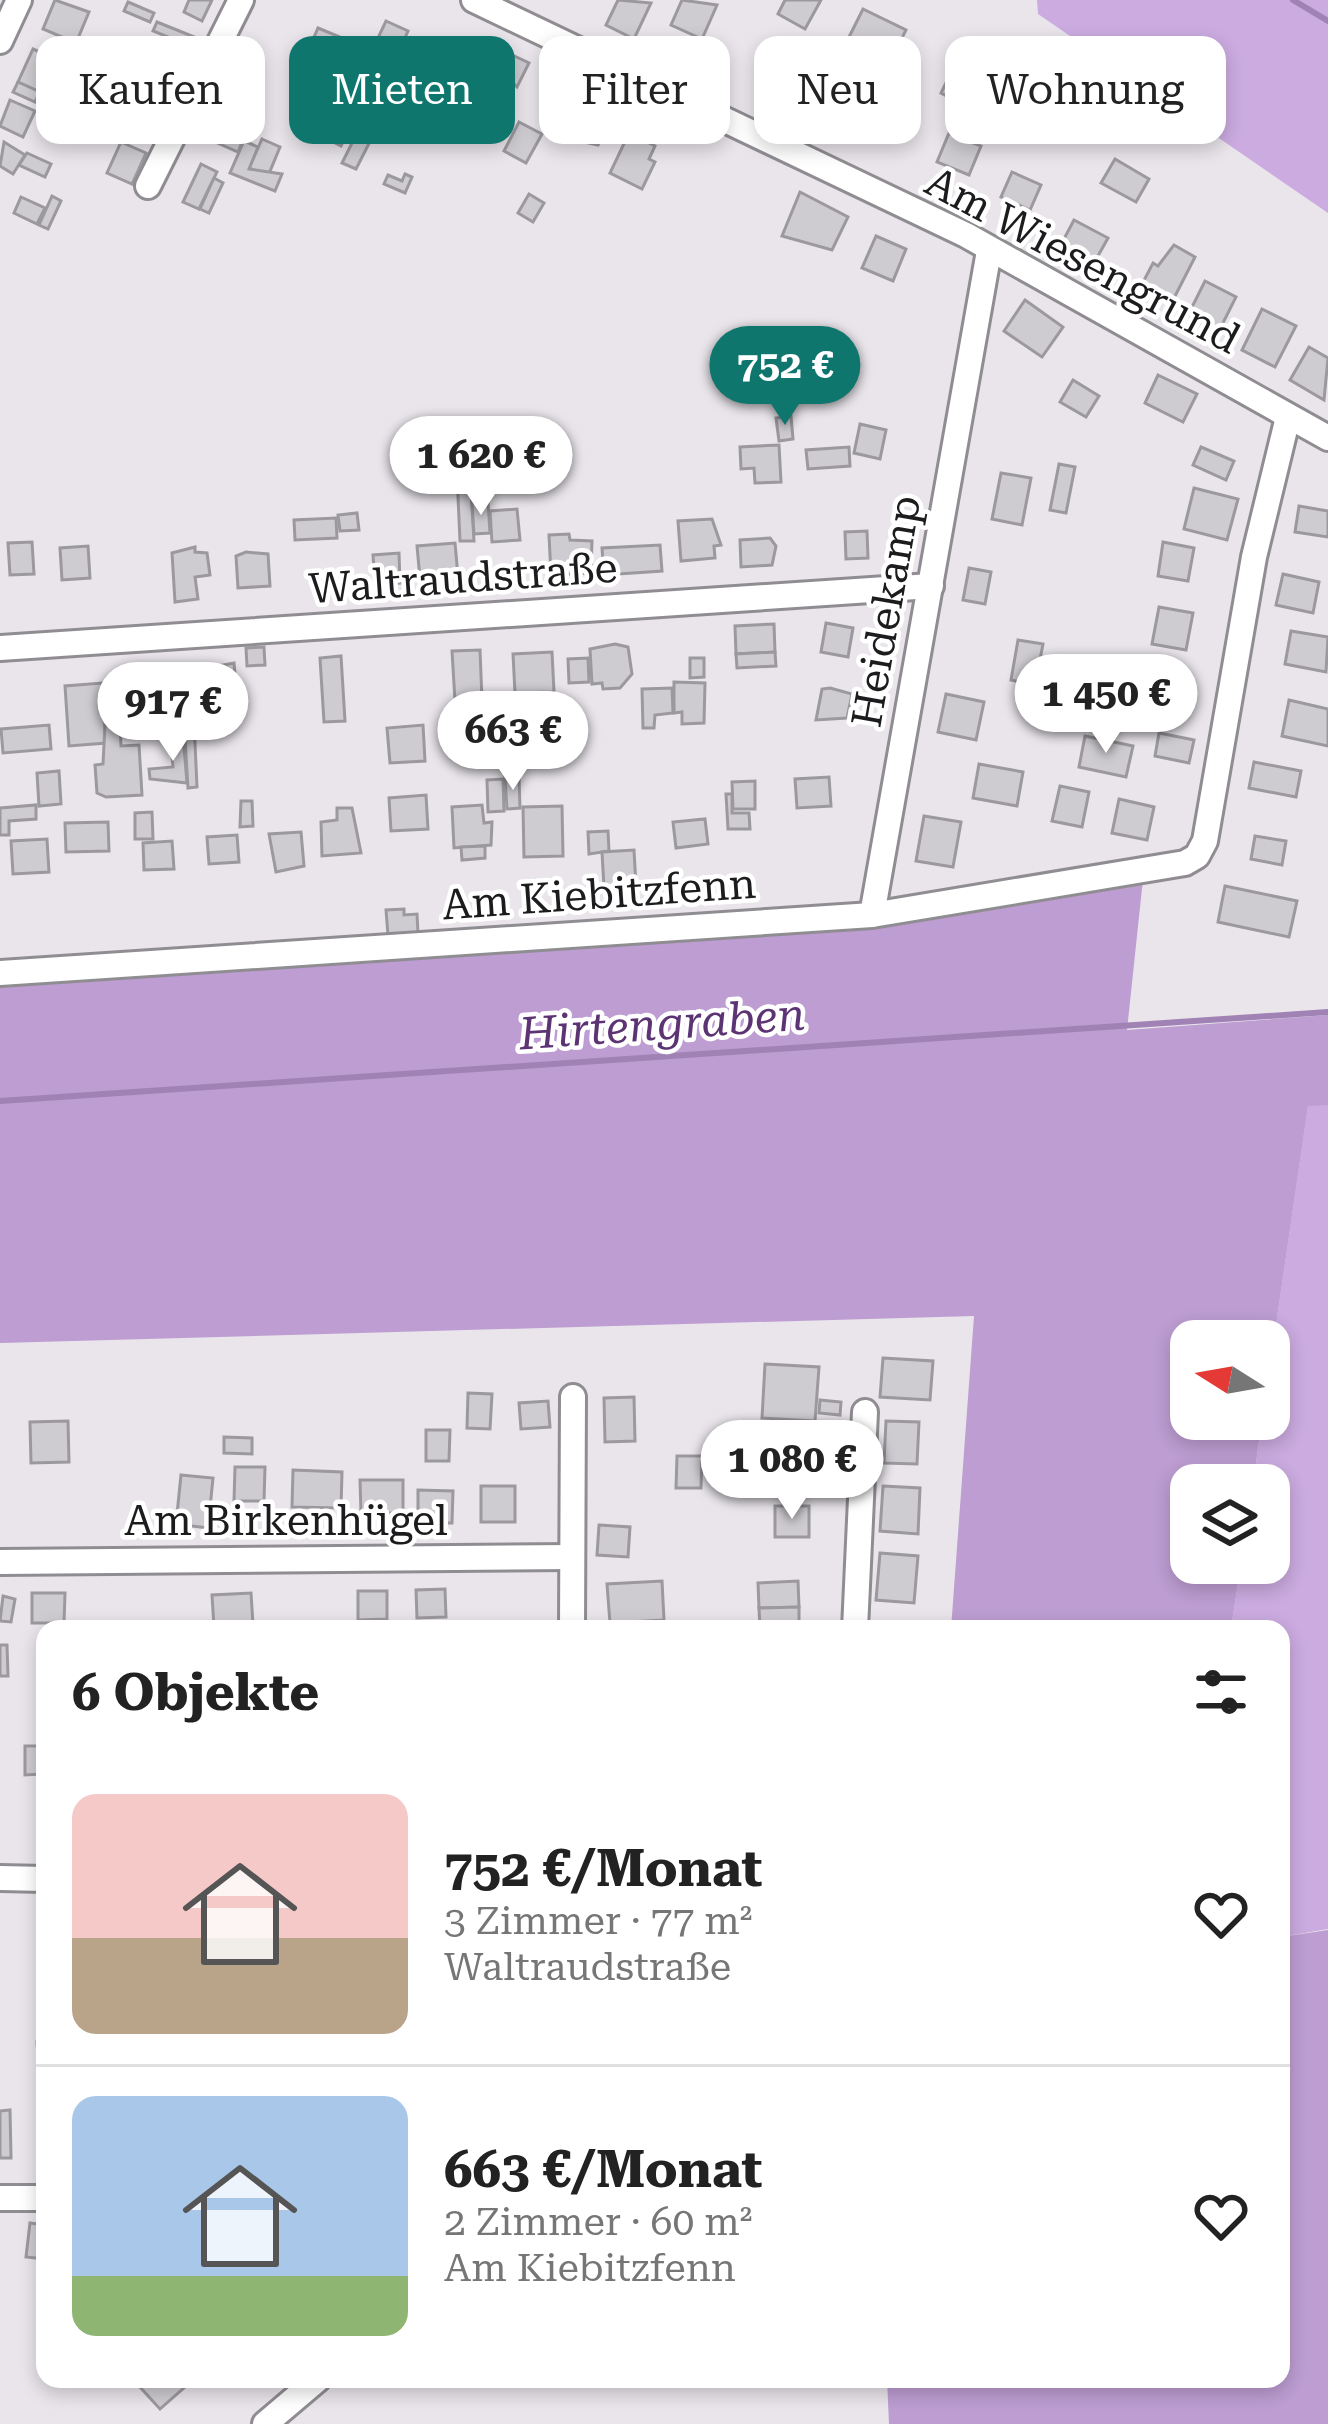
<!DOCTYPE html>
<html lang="de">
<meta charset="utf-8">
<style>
:root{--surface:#fff;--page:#f6f6f6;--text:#222;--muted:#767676;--line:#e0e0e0;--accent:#0f766e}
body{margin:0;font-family:"Roboto Serif",serif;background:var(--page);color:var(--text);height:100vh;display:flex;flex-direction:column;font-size:45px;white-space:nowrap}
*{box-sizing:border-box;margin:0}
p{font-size:39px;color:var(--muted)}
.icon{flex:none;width:66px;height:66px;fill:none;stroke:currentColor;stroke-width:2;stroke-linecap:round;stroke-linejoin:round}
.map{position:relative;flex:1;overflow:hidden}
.sheet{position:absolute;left:36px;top:1620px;width:1254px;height:768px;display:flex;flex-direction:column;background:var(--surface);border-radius:24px;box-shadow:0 6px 18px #0003}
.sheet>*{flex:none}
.hud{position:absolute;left:36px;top:36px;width:1257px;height:108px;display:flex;gap:24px}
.needle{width:78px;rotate:281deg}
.tools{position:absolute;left:1170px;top:1320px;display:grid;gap:24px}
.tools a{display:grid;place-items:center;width:120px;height:120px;border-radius:24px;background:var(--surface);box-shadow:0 6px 18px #0003;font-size:60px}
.price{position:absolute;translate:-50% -102px;padding:0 27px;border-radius:42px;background:#fff;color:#222;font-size:39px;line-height:78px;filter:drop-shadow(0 3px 6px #0008)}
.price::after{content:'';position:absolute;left:50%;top:72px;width:36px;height:27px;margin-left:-18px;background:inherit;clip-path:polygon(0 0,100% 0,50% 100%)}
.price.selected{background:var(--accent);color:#fff}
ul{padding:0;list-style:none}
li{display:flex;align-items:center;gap:36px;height:300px;padding:0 36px}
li+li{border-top:3px solid var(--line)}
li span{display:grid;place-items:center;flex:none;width:336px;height:240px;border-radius:24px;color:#555}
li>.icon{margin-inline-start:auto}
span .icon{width:144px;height:144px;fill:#fffc;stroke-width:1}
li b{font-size:51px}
h2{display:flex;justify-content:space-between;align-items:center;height:144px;padding:0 36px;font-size:51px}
.pill{padding:0 42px;border-radius:24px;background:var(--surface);box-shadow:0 6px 18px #0003;font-size:42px;line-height:108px}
.pill.selected{background:var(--accent);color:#fff}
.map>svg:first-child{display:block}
.green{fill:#cbabe0}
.forest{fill:#bd9dd2}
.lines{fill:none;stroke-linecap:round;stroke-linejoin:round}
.stream{stroke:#a182b5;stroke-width:6}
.building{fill:#cfccd1;stroke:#9c999e;stroke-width:3}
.minor-casing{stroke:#908d92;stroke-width:30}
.minor{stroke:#fff;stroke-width:24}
.labels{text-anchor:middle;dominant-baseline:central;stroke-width:9;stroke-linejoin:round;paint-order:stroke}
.street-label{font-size:42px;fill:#1c1b1d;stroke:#fff}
.water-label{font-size:45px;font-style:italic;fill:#5c3373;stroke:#fff}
</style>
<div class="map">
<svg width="1328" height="2424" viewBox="0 0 1328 2424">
<rect width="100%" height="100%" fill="#e9e5eb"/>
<g class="green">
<polygon points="1037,0 1328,0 1328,213 1038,14"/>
<polygon points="1328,1101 1328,1929 1281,1937 1281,1629 1231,1629 1241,1563 1269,1563 1269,1485 1253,1485 1262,1419 1269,1419 1269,1373 1308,1105"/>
</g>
<g class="forest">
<polygon points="1143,879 1127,1030 1328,1015 1328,1105 1308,1106 1269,1373 1269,1341 1191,1341 1191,1419 1262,1419 1253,1485 1191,1485 1191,1563 1241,1563 1231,1629 951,1629 974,1316 0,1343 0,978 875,921"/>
<polygon points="1328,1930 1328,2424 889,2424 887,2379 1281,2379 1281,1937"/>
</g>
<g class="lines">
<g class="stream">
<polyline points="1293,0 1328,21"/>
<polyline points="0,1101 1328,1012"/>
</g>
</g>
<g class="building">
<polygon points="55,0 89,12 76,43 43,29"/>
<polygon points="189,0 212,0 202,21 184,12"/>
<polygon points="618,0 651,3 634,39 606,25"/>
<polygon points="682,0 717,5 702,39 671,25"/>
<polygon points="785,0 821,0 805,29 778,14"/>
<polygon points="128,2 154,13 150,22 124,11"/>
<polygon points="863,9 906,30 890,62 847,41"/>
<polygon points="386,21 408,31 399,51 377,40"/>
<polygon points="157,22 197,38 193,47 153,31"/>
<polygon points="318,28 340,37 327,68 305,58"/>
<polygon points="33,49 72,66 57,100 18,82"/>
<polygon points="170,50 186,59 175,81 159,74"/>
<polygon points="510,54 529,63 517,87 502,71"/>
<circle cx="437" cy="73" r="15"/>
<polygon points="128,58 147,67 141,81 122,73"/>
<polygon points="89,59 146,84 139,100 82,75"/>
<polygon points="956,62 975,71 960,103 941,93"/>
<polygon points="484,63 511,76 495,108 469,95"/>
<polygon points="379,67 396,79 382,111 346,94 350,82 367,90"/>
<circle cx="429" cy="97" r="15"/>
<polygon points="18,82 40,92 35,102 13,92"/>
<polygon points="1047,90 1071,102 1059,123 1036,111"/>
<polygon points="582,99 613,114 598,145 580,141 567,130"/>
<polygon points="10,100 35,111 23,137 0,126"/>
<polygon points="317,104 353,123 341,146 304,127"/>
<polygon points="370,107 384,114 356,169 342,163"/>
<polygon points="213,115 247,130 238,152 204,137"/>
<polygon points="519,122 542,134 526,163 504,151"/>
<polygon points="629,133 655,146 649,159 655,162 642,189 610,173"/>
<polygon points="949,133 981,146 969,175 937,162"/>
<polygon points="262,139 280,147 268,176 249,168"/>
<polygon points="244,141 258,147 249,169 282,174 275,191 230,173"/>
<polygon points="4,142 25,155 13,174 0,166"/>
<polygon points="121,142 146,153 132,184 107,173"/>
<polygon points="27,153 51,164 45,177 19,165"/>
<polygon points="1115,159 1149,179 1136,202 1101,183"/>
<polygon points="201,164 217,172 199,209 183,202"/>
<polygon points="1012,172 1041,185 1030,210 1001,197"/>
<polygon points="405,174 412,177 405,193 384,184 388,175 402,181"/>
<polygon points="214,178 223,183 209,213 200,209"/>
<polygon points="800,192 848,217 832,250 782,236"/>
<polygon points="529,194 544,203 533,222 518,213"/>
<polygon points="52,196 61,201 48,229 39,225"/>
<polygon points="21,197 45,208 37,224 14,213"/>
<polygon points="1074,220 1108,238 1089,272 1056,254"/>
<polygon points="876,236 906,249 893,281 862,268"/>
<polygon points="1174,245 1195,257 1172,302 1141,286 1153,263 1158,266"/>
<polygon points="1205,281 1236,297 1219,331 1188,315"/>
<polygon points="1025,300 1063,327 1042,357 1004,331"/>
<polygon points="1262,309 1296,326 1275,367 1242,350"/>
<polygon points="1309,347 1328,358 1324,400 1290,380"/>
<polygon points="1158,375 1197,394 1183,422 1145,403"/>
<polygon points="1073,380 1099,396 1086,417 1060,402"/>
<polygon points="791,416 793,439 779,441 776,418"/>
<polygon points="860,424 886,430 880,459 854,453"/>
<polygon points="779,445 781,482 755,483 754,468 741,469 740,447"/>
<polygon points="849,447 850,466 808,469 806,450"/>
<polygon points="1201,447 1234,461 1226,480 1193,465"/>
<polygon points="1059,464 1075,467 1066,513 1050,510"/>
<polygon points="1001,473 1031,478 1022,525 992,519"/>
<polygon points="457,475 470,475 474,541 460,541"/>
<polygon points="1194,488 1238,499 1227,540 1184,529"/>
<polygon points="488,502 490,533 474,534 472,503"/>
<polygon points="1299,506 1328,511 1328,537 1295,532"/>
<polygon points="517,509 520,540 492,542 490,511"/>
<polygon points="357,513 359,530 340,531 338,515"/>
<polygon points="336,518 337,538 295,540 294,520"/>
<polygon points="712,519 721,545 714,546 715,558 681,561 678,521"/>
<polygon points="867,531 868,558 846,559 845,532"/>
<polygon points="569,534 570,540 592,541 591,573 551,575 549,535"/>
<polygon points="770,538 776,546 772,565 741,567 740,540"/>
<polygon points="32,542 34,574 10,575 8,543"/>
<polygon points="1163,542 1194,548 1188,581 1158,576"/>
<polygon points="455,543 458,576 420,579 417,546"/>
<polygon points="660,545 662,571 604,575 602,548"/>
<polygon points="88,546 90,578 62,580 60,548"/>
<polygon points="195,547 195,552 207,553 210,575 195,577 198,599 175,602 172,553"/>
<polygon points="246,552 268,554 270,586 238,588 236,556"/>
<polygon points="399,553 400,583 375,585 373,555"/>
<polygon points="969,568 991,572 985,604 963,600"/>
<polygon points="1283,574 1319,582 1313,613 1276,605"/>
<polygon points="1159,607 1193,613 1186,650 1152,644"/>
<polygon points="826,623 853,628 848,657 821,652"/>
<polygon points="774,624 775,652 736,654 735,626"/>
<polygon points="1291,631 1328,637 1326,672 1285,664"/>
<polygon points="1018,640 1043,644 1035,685 1011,680"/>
<polygon points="615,644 628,647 632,674 620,688 603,689 602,683 592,684 590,649"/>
<polygon points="264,647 265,665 247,666 246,648"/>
<polygon points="480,650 482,700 455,701 452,651"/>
<polygon points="552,652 554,692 515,693 513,654"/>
<polygon points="775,652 776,666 737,668 736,654"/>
<polygon points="341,656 345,721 324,722 320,658"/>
<polygon points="588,658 589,682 569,683 568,659"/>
<polygon points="690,658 704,658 704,677 690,678"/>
<polygon points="234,663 237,697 222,698 219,712 204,713 196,670"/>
<polygon points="1136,669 1185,678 1178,716 1129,706"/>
<polygon points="169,675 171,714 130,717 128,677"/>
<polygon points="674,682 705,683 704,723 682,724 682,712 674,713"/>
<polygon points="102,683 106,743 69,746 65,686"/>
<polygon points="672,688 673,713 655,715 654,728 643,728 642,689"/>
<polygon points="830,688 852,694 847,718 816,720 822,689"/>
<polygon points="946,694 984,702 976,740 938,732"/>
<polygon points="1289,700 1328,709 1328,746 1282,736"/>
<polygon points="194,721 197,787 188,788 184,722"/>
<polygon points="120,724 121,746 139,745 142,795 106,797 97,793 95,765 103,764 105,725"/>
<polygon points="49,725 51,749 3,753 1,729"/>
<polygon points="423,725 425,761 390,763 387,728"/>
<polygon points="1159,733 1194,740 1189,763 1155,756"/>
<polygon points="183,735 187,783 150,779 149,769 173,767 170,736"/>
<polygon points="1085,736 1133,746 1126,777 1079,767"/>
<polygon points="1254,762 1301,771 1296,797 1249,788"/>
<polygon points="979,764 1023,772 1017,806 973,798"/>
<polygon points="59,771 61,804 39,806 37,773"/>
<polygon points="505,777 519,777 520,808 507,809"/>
<polygon points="829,777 831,806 797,808 795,779"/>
<polygon points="503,779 504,811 488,812 487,780"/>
<polygon points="755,781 755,809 733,809 732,782"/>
<polygon points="1060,786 1089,792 1082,827 1052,821"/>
<polygon points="726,794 732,794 732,813 749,813 750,829 728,829"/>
<polygon points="426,795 428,829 391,831 389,798"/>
<polygon points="1119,799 1154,807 1147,840 1112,833"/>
<polygon points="241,801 252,801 253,826 240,827"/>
<polygon points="36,805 36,819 9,821 9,835 0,835 0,808"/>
<polygon points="482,805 484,823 492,822 491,845 454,848 452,807"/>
<polygon points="562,806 563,856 524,857 523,807"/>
<polygon points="337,808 352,808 361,853 322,856 321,822 337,820"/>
<polygon points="152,812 153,839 135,839 135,813"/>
<polygon points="924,816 961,822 953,867 916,861"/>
<polygon points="705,819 708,844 676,848 673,822"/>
<polygon points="108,822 109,851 66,852 65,823"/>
<polygon points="608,831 609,851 589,854 588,832"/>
<polygon points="301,832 304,866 276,872 269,834"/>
<polygon points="237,835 239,862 209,864 207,837"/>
<polygon points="1255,836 1286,841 1282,865 1251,859"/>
<polygon points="47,839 49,872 13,874 11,841"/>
<polygon points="172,841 174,869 144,870 143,843"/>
<polygon points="485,846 485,858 462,860 461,847"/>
<polygon points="634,850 636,886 604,888 602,852"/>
<polygon points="1225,886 1297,901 1289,937 1218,922"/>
<polygon points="404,909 404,915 417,914 418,933 388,935 386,910"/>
<polygon points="883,1358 933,1361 930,1400 880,1397"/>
<polygon points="765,1364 819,1367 815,1421 762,1418"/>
<polygon points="468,1393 492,1394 490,1429 467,1428"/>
<polygon points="634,1397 635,1441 605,1442 604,1398"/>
<polygon points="820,1400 841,1402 840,1415 819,1413"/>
<polygon points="548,1401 550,1427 521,1429 519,1403"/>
<polygon points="68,1421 69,1462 31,1463 30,1422"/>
<polygon points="886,1421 919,1422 917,1464 884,1463"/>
<polygon points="835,1428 843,1436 827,1451 819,1442"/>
<polygon points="426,1430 450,1430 449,1461 426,1461"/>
<polygon points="843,1436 857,1453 841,1467 827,1451"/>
<polygon points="224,1437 252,1438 252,1454 224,1453"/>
<polygon points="677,1456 702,1456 701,1488 676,1488"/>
<polygon points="758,1456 776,1456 777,1487 758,1487"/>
<polygon points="235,1467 265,1467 264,1501 234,1501"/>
<polygon points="293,1470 342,1472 341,1508 292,1507"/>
<polygon points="181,1475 213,1478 208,1528 176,1524"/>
<polygon points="360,1480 403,1480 403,1513 361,1513"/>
<rect x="481" y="1486" width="34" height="36"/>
<polygon points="883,1486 920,1488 918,1534 880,1531"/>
<polygon points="418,1490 453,1491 452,1523 418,1523"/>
<rect x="775" y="1506" width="34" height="31"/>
<polygon points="599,1525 630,1527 628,1557 597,1555"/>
<polygon points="880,1553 918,1556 914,1603 876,1600"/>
<polygon points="662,1581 664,1620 610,1623 607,1584"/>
<polygon points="798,1581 799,1607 759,1608 758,1583"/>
<polygon points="445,1589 446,1617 417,1618 416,1590"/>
<polygon points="358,1591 387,1591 387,1619 358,1620"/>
<polygon points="32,1593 65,1593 64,1623 32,1623"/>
<polygon points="251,1593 253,1624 214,1627 212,1595"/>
<polygon points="3,1596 15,1599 11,1622 0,1621"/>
<polygon points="799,1607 799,1629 760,1629 759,1608"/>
<polygon points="0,1645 7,1645 8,1676 0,1676"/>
<polygon points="25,1746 45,1746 45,1794 42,1774 25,1775"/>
<rect x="38" y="1913" width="7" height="39"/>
<polygon points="37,2042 45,2042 45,2085 40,2085"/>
<polygon points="10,2110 11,2158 0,2158 0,2111"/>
<polygon points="30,2223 45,2225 45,2259 26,2257"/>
<polygon points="146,2379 180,2379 186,2386 160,2409 139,2386"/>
</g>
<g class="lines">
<defs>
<g id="minor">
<polyline points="474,0 966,235 1328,438"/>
<polyline points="0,41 19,0"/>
<polyline points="148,186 241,0"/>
<polyline points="0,648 931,586"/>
<polyline points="872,915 989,251"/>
<polyline points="0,973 872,915 1185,863 1197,856 1205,841 1254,557 1288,417"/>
<polyline points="0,1562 572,1557"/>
<polyline points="572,1629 573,1397"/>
<polyline points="855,1629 865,1412"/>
<polyline points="0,1878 45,1879"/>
<polyline points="0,2198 45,2198"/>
<polyline points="265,2424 318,2379"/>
</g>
</defs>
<use href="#minor" class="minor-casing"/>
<use href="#minor" class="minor"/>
</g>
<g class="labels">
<g class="street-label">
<text transform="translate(1083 260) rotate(28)">Am Wiesengrund</text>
<text transform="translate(463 578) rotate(-4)">Waltraudstraße</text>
<text transform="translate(886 611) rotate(-80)">Heidekamp</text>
<text transform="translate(599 894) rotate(-4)">Am Kiebitzfenn</text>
<text x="286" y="1520">Am Birkenhügel</text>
</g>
<g class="water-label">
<text transform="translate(662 1024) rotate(-4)">Hirtengraben</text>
</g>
</g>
</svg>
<div class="tools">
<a><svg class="needle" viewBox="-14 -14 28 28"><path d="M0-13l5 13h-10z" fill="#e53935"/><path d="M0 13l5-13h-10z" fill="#767676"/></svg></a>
<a><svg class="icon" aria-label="layers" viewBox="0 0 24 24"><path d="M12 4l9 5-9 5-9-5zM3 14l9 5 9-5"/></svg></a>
</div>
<b class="price selected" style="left:785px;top:428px">752 €</b>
<b class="price" style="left:481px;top:518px">1 620 €</b>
<b class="price" style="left:1106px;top:756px">1 450 €</b>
<b class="price" style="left:173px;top:764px">917 €</b>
<b class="price" style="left:513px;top:793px">663 €</b>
<b class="price" style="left:792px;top:1522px">1 080 €</b>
<div class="hud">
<a class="pill">Kaufen</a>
<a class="pill selected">Mieten</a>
<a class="pill">Filter</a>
<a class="pill">Neu</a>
<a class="pill">Wohnung</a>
</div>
<section class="sheet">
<h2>6 Objekte<svg class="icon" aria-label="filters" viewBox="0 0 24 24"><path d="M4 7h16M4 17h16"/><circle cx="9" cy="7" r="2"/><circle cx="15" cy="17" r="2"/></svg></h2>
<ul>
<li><span style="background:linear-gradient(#f6c9c9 60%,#b9a48a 0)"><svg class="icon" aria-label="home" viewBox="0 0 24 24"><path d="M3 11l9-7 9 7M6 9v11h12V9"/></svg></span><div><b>752 €/Monat</b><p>3 Zimmer · 77 m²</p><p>Waltraudstraße</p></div><svg class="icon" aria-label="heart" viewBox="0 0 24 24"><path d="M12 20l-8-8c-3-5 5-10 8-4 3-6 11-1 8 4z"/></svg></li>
<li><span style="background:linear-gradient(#a9c7e8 75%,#8fb573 0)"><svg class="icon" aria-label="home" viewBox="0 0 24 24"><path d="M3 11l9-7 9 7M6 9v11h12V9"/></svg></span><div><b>663 €/Monat</b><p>2 Zimmer · 60 m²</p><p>Am Kiebitzfenn</p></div><svg class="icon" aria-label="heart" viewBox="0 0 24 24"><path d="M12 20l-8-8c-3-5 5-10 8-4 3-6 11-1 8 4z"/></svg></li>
</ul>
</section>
</div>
